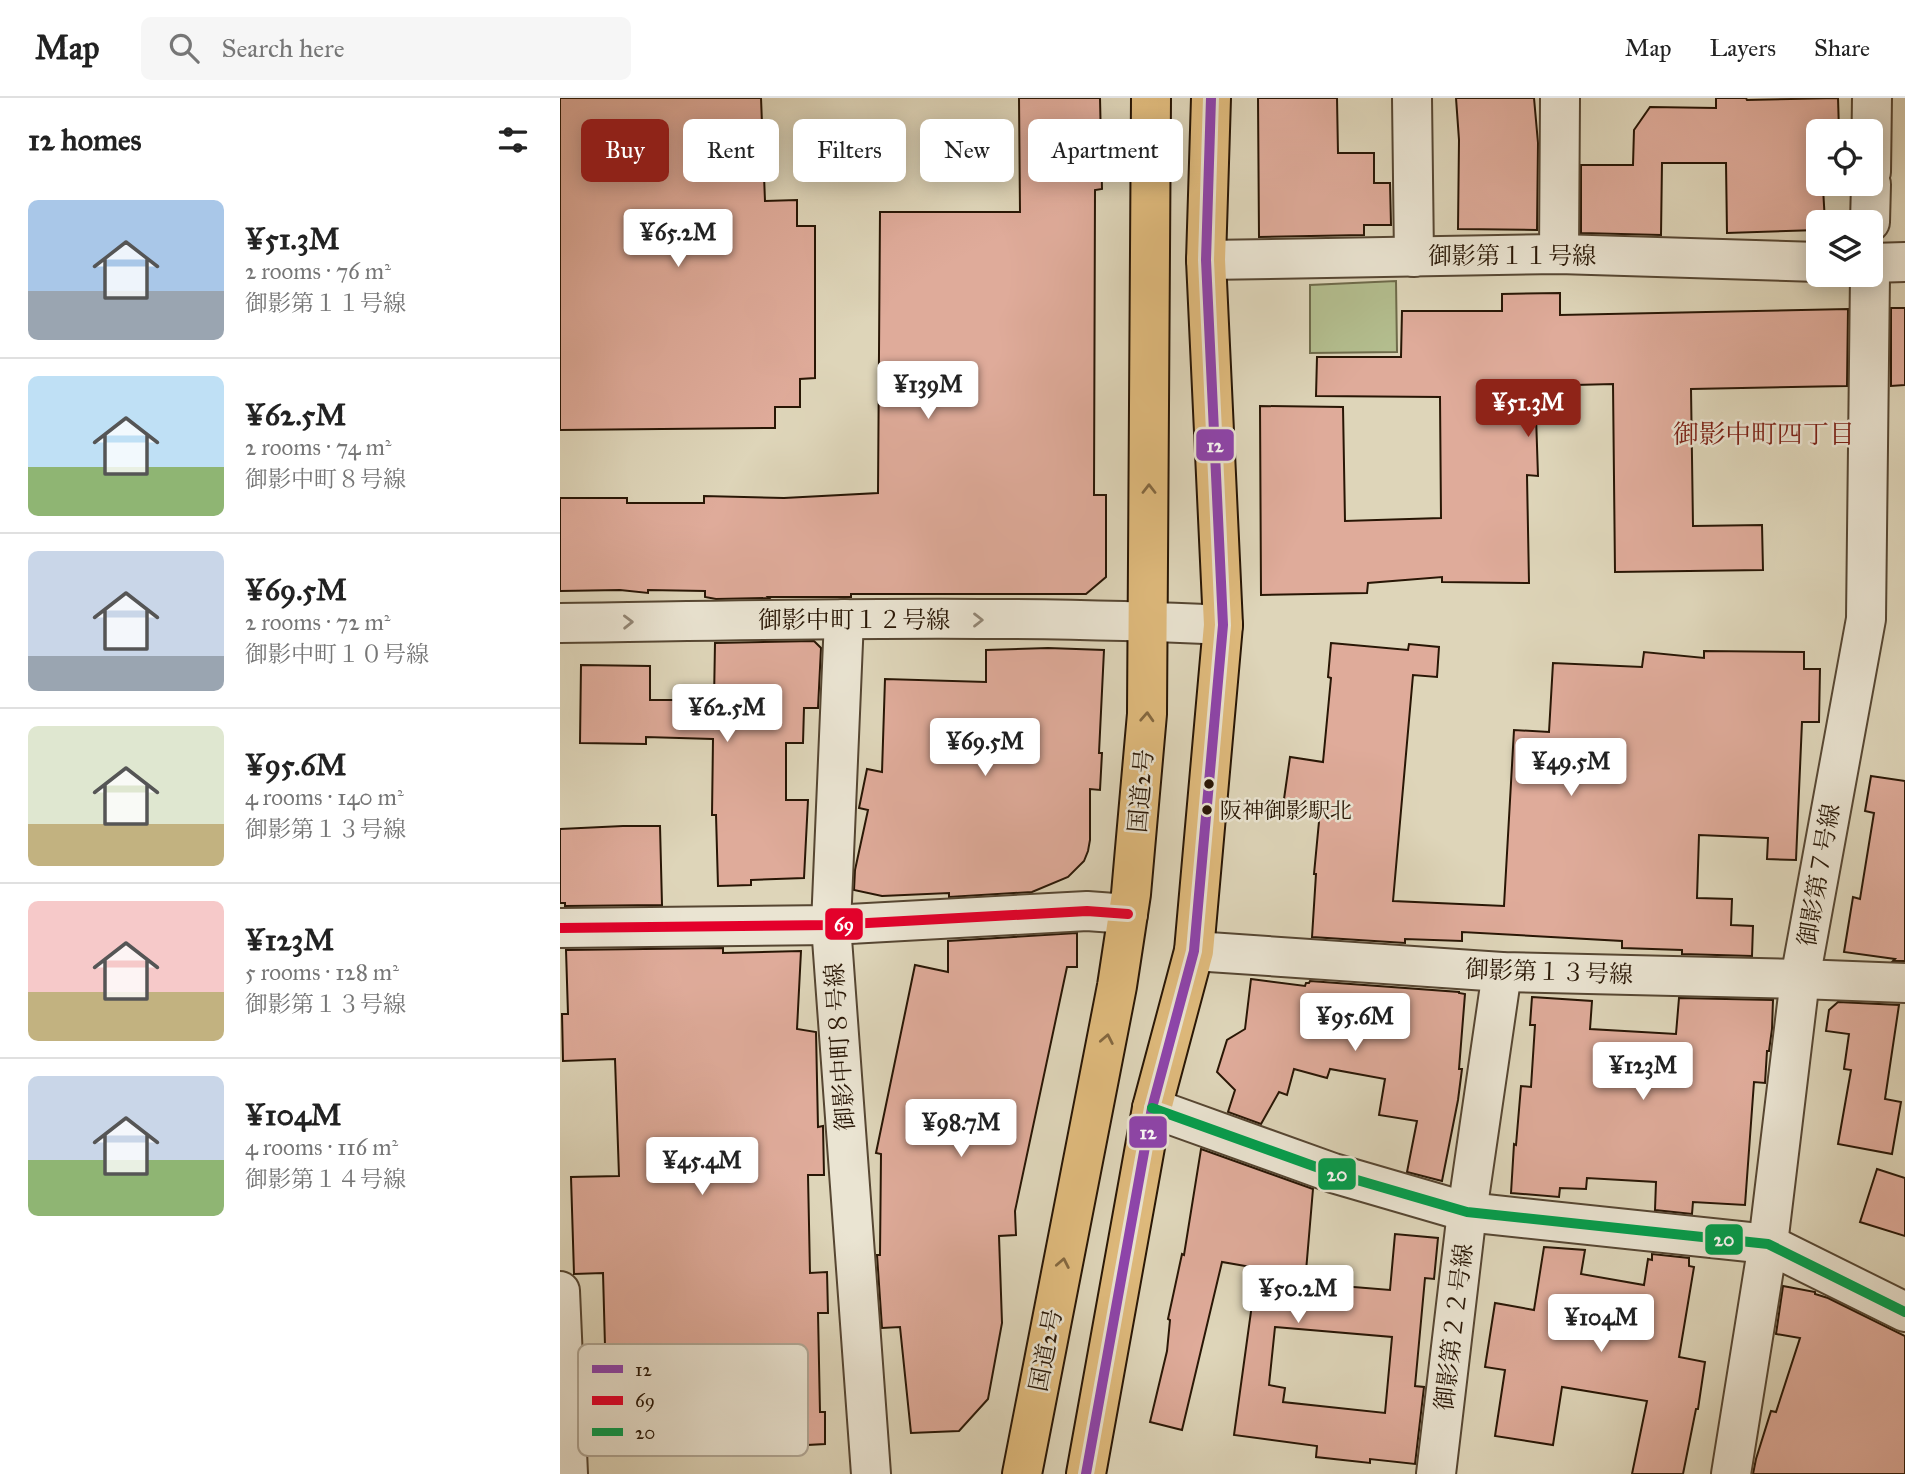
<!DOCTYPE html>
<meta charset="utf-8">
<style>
:root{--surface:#fff;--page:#f6f6f6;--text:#222;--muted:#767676;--line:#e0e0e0;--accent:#8f2418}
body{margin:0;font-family:"IM FELL Great Primer","Noto Serif JP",serif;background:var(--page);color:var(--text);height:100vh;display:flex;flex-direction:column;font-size:26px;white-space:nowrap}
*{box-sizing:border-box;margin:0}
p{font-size:23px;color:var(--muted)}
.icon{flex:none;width:38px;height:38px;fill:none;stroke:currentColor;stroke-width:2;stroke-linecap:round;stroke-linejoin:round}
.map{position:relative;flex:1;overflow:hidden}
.details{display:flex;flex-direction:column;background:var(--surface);width:560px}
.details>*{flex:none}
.banner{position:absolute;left:21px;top:21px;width:665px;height:63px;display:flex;gap:14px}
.fabs{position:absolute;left:1246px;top:21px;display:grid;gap:14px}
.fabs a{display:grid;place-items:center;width:77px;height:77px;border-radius:10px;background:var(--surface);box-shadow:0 4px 18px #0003;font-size:35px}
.price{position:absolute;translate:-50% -60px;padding:0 16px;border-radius:7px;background:#fff;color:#222;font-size:23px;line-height:46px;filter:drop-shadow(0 2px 4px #0008)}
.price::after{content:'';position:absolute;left:50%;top:42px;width:21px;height:16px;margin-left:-10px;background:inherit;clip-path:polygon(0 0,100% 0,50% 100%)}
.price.current{background:var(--accent);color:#fff}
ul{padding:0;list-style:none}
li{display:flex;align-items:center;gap:21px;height:175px;padding:0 28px}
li+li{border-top:2px solid var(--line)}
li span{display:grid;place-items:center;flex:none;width:196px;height:140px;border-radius:10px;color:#555}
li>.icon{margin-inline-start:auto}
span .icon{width:84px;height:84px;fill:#fffc;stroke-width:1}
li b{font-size:30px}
h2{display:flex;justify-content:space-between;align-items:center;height:84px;padding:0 28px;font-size:30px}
.tag{padding:0 24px;border-radius:10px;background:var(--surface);box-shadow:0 4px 18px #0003;font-size:24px;line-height:63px}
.tag.current{background:var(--accent);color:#fff}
header{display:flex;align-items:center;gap:42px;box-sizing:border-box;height:98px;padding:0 35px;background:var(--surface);border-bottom:2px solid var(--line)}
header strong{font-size:33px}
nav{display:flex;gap:38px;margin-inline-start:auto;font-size:24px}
.search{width:490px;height:63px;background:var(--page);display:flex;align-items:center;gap:18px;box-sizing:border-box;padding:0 24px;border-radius:10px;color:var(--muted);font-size:26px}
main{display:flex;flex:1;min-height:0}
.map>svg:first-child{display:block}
.green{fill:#b3bd8e;stroke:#6e6a4a;stroke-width:2}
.building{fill:#dfab9a;stroke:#281605;stroke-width:2;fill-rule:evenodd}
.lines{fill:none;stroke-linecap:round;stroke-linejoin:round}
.minor-casing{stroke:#564632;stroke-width:42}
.highway-casing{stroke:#281605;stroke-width:42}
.minor{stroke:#eae4d2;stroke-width:38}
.highway{stroke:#dfba7c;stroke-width:38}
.bus-1-casing{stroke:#eae4d2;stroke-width:16}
.bus-2-casing{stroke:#eae4d2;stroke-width:16}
.bus-3-casing{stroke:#eae4d2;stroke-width:16}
.bus-1{stroke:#8e44ad;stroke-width:10}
.bus-2{stroke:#e4002b;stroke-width:10}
.bus-3{stroke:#029f4d;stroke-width:10}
.oneway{stroke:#846840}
.oneway2{stroke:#938776}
.bus-dot{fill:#281605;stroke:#eae4d2;stroke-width:2.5}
.labels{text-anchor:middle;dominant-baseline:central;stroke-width:5;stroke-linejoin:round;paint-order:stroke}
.bus-label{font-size:22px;fill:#281605;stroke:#eae4d2;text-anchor:start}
.street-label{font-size:24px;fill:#281605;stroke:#eae4d2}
.neighbourhood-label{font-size:26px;fill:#7a1f14;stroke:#eae4d2}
.key{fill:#eae4d2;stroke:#b0a694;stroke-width:2}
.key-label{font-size:19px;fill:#281605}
.line-badge{stroke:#eae4d2;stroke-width:2.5}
.badge-label{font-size:19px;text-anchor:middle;font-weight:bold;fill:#fff}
</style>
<header>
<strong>Map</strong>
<div class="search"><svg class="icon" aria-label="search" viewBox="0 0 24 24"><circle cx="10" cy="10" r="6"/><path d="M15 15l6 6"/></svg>Search here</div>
<nav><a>Map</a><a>Layers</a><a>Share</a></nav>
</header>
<main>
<section class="details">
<h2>12 homes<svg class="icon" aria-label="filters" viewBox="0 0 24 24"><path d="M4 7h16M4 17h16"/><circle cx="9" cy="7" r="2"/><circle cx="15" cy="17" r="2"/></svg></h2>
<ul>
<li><span style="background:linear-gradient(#a9c7e8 65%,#9aa5b1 0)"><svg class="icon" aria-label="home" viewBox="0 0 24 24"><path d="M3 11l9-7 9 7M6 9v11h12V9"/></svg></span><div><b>¥51.3M</b><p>2 rooms · 76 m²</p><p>御影第１１号線</p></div></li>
<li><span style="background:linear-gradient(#bfe0f5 65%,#8fb573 0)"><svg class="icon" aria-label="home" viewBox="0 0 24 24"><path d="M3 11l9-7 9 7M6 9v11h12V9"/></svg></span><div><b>¥62.5M</b><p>2 rooms · 74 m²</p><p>御影中町８号線</p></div></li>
<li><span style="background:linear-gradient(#c9d6e8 75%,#9aa5b1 0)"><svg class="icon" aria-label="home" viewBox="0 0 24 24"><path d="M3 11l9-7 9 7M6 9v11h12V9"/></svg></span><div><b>¥69.5M</b><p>2 rooms · 72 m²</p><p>御影中町１０号線</p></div></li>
<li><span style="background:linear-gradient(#dfe7d0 70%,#c2b280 0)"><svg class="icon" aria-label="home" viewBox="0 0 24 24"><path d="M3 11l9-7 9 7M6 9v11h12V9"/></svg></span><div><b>¥95.6M</b><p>4 rooms · 140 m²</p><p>御影第１３号線</p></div></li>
<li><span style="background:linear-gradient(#f6c9c9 65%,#c2b280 0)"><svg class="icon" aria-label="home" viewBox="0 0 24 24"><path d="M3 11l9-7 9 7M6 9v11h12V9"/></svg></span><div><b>¥123M</b><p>5 rooms · 128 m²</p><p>御影第１３号線</p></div></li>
<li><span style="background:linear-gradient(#c9d6e8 60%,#8fb573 0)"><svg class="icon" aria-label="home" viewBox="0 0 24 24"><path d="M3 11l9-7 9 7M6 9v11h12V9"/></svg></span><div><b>¥104M</b><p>4 rooms · 116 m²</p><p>御影第１４号線</p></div></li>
</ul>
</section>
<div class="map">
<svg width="1345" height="1376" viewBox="0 0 1345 1376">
<rect width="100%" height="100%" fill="#ded5b9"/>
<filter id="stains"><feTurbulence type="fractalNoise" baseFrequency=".00286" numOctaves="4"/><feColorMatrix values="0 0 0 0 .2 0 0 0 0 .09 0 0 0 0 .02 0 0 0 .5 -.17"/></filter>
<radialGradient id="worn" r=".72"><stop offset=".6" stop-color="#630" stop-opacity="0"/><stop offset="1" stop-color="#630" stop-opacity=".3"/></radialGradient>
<polygon class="green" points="836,183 837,254 750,255 750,187"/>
<g class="building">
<polygon points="0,0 201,0 205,103 237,102 237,128 255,128 255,280 240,281 240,309 215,309 215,330 0,332"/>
<polygon points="459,0 540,0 542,91 535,92 534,397 546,397 546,479 526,496 291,496 291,499 208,499 209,500 156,501 145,499 145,493 88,492 88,495 60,492 0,493 0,400 67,400 67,405 144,405 144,398 224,400 318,395 320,114 460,114"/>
<polygon points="698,0 777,0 778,55 814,55 814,85 830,85 831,127 804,127 804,137 699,139"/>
<polygon points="896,0 974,0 978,45 977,132 898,131 899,42"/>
<polygon points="1156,0 1186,0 1187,2 1278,0 1279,33 1258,33 1258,86 1280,86 1280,89 1263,90 1265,124 1258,124 1258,132 1167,135 1166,65 1102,65 1101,137 1021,135 1021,67 1073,67 1074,32 1090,9 1156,10"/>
<polygon points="1000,195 1000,217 1288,211 1287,288 1131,291 1133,428 1202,427 1203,472 1055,474 1053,286 975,288 978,378 967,377 969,485 882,484 882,479 808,485 807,495 701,497 700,308 783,309 785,423 881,420 880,299 756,298 757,259 841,259 842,213 942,213 942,196"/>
<polygon points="1331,210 1345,210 1345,287 1331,288"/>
<polygon points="254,543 261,550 258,610 244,610 243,645 226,645 226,702 248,702 244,780 191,782 191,787 158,788 156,717 152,717 153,641 86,639 86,646 20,645 21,567 90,568 90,602 154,602 155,545"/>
<polygon points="771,545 848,552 849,546 879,549 877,579 853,577 833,803 944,808 954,632 989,634 993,565 1082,569 1084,554 1144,560 1144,553 1244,554 1244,571 1260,571 1259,624 1242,624 1236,762 1207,761 1208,740 1139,737 1137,800 1172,801 1171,827 1193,828 1192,858 1122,856 1122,852 1062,850 1062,843 902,834 902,843 845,841 845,845 752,839 756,776 754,776 760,713 723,708 730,659 763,664 771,580 768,579"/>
<polygon points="488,550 544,552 539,655 542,655 540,692 530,691 530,742 528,753 524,763 508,779 472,794 389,799 389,795 322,798 294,792 295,772 308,712 299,710 307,671 322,674 325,581 426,584 426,552"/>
<polygon points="1311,678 1345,683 1345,863 1333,863 1335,861 1284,854 1293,799 1300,801 1314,715 1305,713"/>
<polygon points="63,728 100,728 102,807 5,808 5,805 0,805 0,731"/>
<polygon points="517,835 517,869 507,869 455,1113 456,1137 439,1138 442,1225 428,1301 399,1333 351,1335 340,1229 322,1230 317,1157 320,1157 321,1056 316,1055 355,867 388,874 388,843"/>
<polygon points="163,850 163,855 241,853 237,931 256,934 258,1029 263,1028 264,1077 248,1077 250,1175 267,1174 268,1215 258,1215 260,1314 265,1314 265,1346 157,1352 157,1340 80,1342 80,1346 29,1348 27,1286 36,1286 35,1248 45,1248 43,1175 14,1176 11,1079 59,1078 55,961 3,963 2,916 8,916 6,852"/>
<polygon points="691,881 745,888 746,885 749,885 750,883 899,894 899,895 905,896 899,971 902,971 898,1002 882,1083 847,1074 857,1023 819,1017 825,981 770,971 767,980 734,971 727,997 719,994 701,1026 668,1014 675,992 657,974 667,942 685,931"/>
<polygon points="972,899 1032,903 1030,931 1116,936 1119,900 1213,902 1212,931 1209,953 1207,953 1205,985 1194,984 1185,1107 1133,1104 1132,1116 1095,1112 1096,1084 1027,1080 1026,1091 1000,1090 999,1099 951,1095 954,1046 956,1047 961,988 971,989 975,927 970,927"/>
<polygon points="1278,904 1339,907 1325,1001 1341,1004 1332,1056 1278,1046 1291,972 1284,971 1289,936 1266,933 1269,912"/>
<path d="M 641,1051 L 753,1091 L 745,1185 L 830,1192 L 835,1136 L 878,1140 L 874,1181 L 865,1180 L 855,1288 L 864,1289 L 855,1366 L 810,1361 L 810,1365 L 756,1359 L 757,1348 L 674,1337 L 697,1170 L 662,1164 L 622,1332 L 590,1324 L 607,1253 L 610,1222 L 608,1221 L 622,1156 L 624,1157 ZM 715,1229 L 832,1239 L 825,1315 L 723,1304 L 725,1290 L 709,1287 Z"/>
<polygon points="1317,1071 1345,1080 1345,1138 1300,1124"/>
<polygon points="984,1149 1025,1152 1021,1176 1084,1187 1088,1161 1092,1162 1092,1156 1129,1160 1129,1168 1134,1169 1119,1259 1145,1264 1138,1311 1136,1311 1123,1376 1072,1376 1087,1303 1002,1289 993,1347 935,1338 945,1272 925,1269 935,1205 974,1212"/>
<polygon points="1223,1188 1255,1194 1255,1196 1268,1200 1345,1238 1345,1376 1193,1376 1196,1361 1211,1313 1216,1314 1240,1240 1216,1236"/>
</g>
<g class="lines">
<defs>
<g id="minor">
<polyline points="852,0 854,159"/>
<polyline points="1311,74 1312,0"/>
<polyline points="1310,124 1311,86"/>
<polyline points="999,156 1000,0"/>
<polyline points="646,162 999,156 1258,164"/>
<polyline points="1311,165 1345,164"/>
<polyline points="284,521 271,827 311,1376"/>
<path d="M 0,525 C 221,522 442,516 663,527"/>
<polyline points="0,830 271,827 527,813 568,816"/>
<polyline points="634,853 942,874 1240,881 1345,885"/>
<polyline points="592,1010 773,1075 907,1114 1208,1146 1345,1214"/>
<polyline points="0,1193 8,1376"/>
<polyline points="876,1376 907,1114 942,874"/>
<polyline points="1171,1376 1208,1146 1240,881 1306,521 1310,177"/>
</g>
<g id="highway">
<polyline points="462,1376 557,888 571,796 587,616 591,0"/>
<polyline points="526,1376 592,1010 634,853 663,527 646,162 651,0"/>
</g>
</defs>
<use href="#minor" class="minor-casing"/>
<use href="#highway" class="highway-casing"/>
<use href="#minor" class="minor"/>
<use href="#highway" class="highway"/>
<defs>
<polyline id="bus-1" points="526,1376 592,1010 634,853 663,527 646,162 651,0"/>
<polyline id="bus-2" points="0,830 271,827 527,813 568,816"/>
<polyline id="bus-3" points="592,1010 773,1075 907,1114 1208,1146 1345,1214"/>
</defs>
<use href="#bus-1" class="bus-1-casing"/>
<use href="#bus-2" class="bus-2-casing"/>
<use href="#bus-3" class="bus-3-casing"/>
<use href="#bus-1" class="bus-1"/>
<use href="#bus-2" class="bus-2"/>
<use href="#bus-3" class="bus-3"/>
</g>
<defs><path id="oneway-chevron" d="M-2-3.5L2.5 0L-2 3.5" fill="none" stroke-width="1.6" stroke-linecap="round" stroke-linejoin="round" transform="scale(1.75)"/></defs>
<g class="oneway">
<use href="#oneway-chevron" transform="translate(589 391) rotate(-90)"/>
<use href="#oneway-chevron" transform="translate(587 619) rotate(-87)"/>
<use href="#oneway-chevron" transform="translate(547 941) rotate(-79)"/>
<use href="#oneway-chevron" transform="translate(503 1165) rotate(-79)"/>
</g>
<g class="oneway2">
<use href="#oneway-chevron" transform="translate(418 522)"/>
<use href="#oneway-chevron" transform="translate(68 524) rotate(-1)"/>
</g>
<g class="bus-dot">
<circle cx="649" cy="686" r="6"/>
<circle cx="647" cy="712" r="6"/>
</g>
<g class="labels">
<g class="bus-label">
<text x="660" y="712">阪神御影駅北</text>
</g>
<g class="street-label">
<text x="952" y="158">御影第１１号線</text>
<text x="294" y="522">御影中町１２号線</text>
<text transform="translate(581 693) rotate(-85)">国道2号</text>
<text transform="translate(1259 777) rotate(-80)">御影第７号線</text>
<text transform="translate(989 874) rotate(2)">御影第１３号線</text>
<text transform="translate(280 949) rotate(-94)">御影中町８号線</text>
<text transform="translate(894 1229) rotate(-83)">御影第２２号線</text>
<text transform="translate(486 1252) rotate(-79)">国道2号</text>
</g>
<g class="neighbourhood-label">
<text x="1204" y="336">御影中町四丁目</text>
</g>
</g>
<rect x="18" y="1246" width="230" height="112" rx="10" class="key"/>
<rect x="32" y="1267" width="31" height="8" fill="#8e44ad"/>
<rect x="32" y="1298" width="31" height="9" fill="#e4002b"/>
<rect x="32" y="1330" width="31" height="8" fill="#029f4d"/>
<g class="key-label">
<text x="75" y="1278">12</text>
<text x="75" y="1309">69</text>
<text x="75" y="1341">20</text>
</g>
<g class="line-badge">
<rect x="635" y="330" width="40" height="34" rx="7" fill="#8e44ad"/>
<rect x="264" y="809" width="40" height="34" rx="7" fill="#e4002b"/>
<rect x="568" y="1017" width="40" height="34" rx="7" fill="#8e44ad"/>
<rect x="757" y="1059" width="40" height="34" rx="7" fill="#029f4d"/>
<rect x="1144" y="1125" width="40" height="33" rx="7" fill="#029f4d"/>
</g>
<g class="badge-label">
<text x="655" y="354">12</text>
<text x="284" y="833">69</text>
<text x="588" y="1041">12</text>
<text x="777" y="1083">20</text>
<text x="1164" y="1148">20</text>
</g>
<rect width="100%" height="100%" filter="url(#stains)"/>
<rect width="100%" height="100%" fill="url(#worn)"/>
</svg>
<div class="fabs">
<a><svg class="icon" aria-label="locate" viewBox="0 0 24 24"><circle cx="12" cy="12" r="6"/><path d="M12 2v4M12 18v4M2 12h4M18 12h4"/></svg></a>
<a><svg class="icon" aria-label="layers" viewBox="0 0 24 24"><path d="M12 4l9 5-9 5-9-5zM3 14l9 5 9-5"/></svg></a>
</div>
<b class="price" style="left:118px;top:171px">¥65.2M</b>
<b class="price" style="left:368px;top:323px">¥139M</b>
<b class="price current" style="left:968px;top:341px">¥51.3M</b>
<b class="price" style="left:167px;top:646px">¥62.5M</b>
<b class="price" style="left:425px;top:680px">¥69.5M</b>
<b class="price" style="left:1011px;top:700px">¥49.5M</b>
<b class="price" style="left:795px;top:955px">¥95.6M</b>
<b class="price" style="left:1083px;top:1004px">¥123M</b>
<b class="price" style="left:401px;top:1061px">¥98.7M</b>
<b class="price" style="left:142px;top:1099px">¥45.4M</b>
<b class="price" style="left:738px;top:1227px">¥50.2M</b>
<b class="price" style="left:1041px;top:1256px">¥104M</b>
<div class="banner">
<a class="tag current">Buy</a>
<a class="tag">Rent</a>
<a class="tag">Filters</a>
<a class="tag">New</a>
<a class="tag">Apartment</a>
</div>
</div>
</main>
